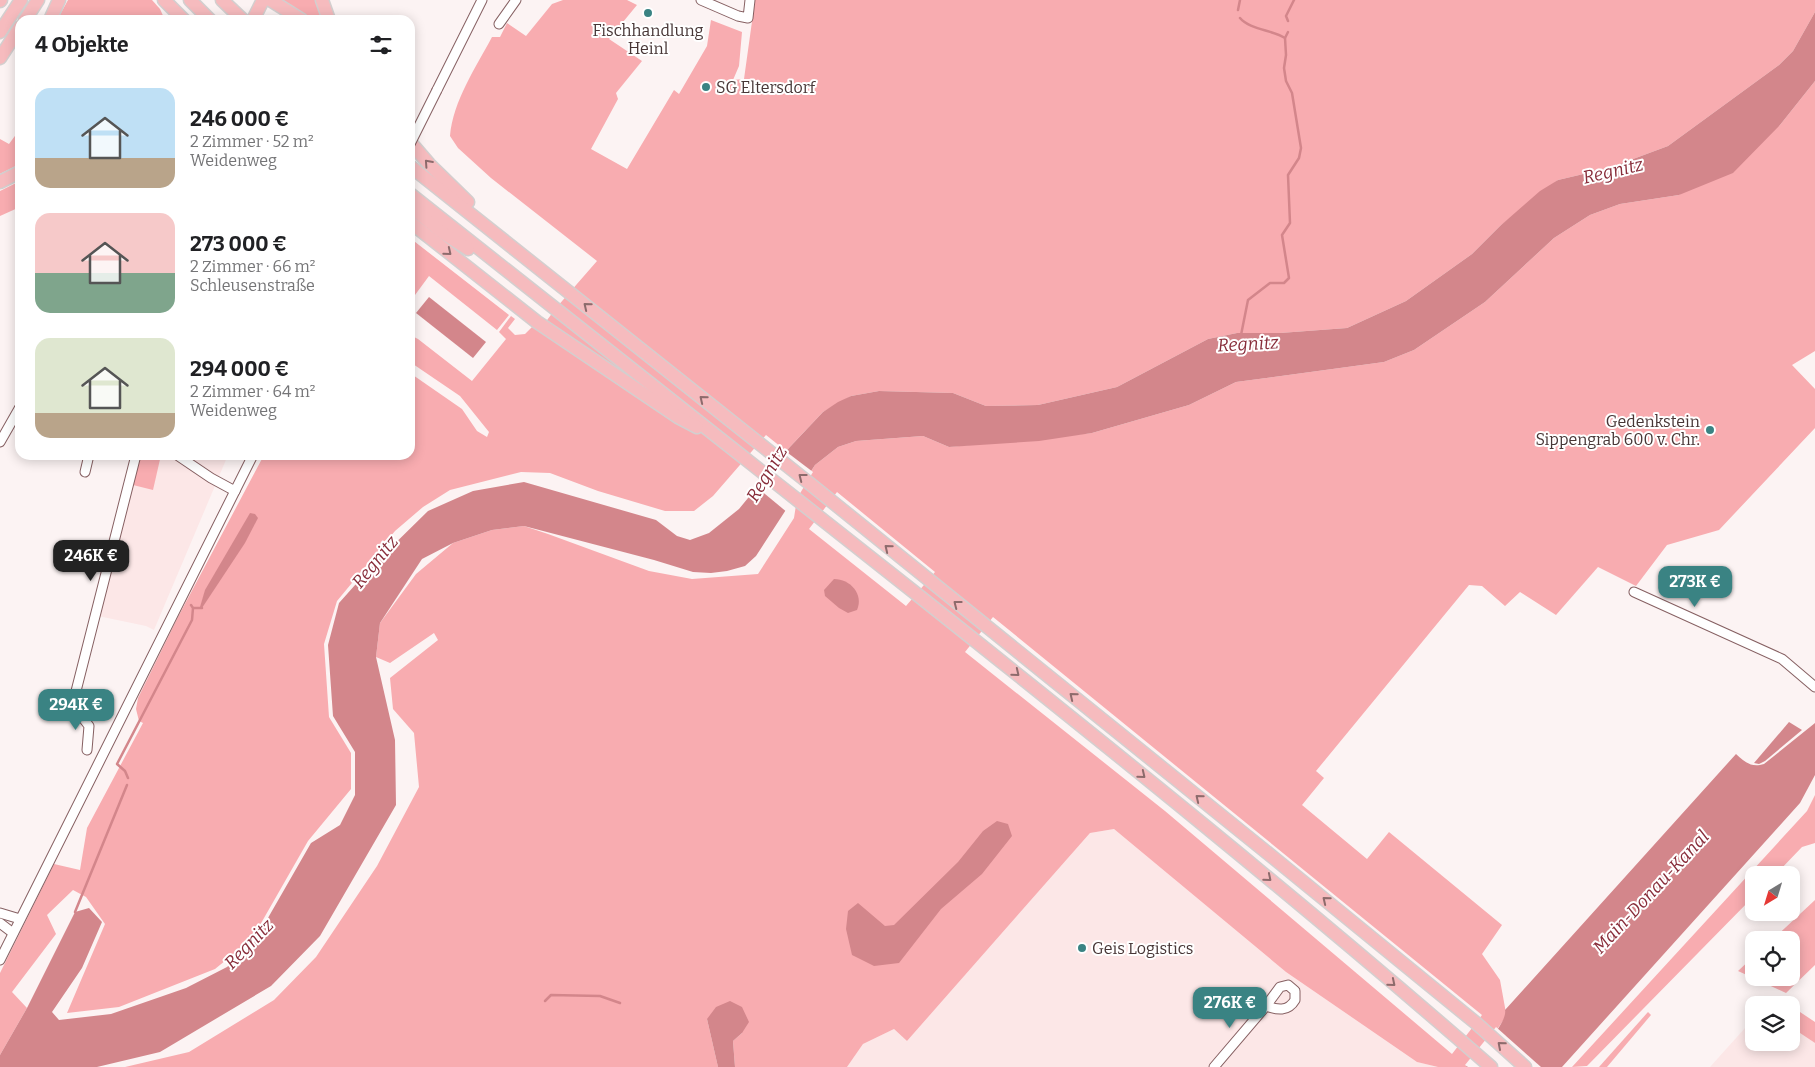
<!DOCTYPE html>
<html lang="de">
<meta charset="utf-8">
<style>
:root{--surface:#fff;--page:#f2f2f2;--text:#202124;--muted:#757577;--accent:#3a8383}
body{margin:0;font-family:Bitter,serif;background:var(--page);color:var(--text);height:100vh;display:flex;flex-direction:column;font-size:19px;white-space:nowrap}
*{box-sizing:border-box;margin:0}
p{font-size:16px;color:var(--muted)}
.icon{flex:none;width:28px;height:28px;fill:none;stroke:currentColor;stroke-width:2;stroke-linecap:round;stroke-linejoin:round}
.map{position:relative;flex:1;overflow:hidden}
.side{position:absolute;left:15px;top:15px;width:400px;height:445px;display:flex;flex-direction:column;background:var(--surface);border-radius:15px;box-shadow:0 2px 12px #0003}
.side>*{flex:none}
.needle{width:32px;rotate:218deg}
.tools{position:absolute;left:1745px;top:866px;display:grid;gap:10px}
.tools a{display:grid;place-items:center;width:55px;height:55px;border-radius:10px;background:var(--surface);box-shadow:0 2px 12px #0003;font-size:25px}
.price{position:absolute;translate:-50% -42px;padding:0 11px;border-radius:10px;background:var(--accent);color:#fff;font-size:16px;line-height:32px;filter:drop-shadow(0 1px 2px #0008)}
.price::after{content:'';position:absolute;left:50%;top:30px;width:15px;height:11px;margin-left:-8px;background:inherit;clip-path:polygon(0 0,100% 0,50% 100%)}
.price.on{background:#222;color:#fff}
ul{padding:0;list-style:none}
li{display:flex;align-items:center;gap:15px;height:125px;padding:0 20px}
li span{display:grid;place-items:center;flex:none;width:140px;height:100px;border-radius:15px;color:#555}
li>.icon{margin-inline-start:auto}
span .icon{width:60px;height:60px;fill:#fffc;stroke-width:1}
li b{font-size:21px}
h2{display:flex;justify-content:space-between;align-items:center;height:60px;padding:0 20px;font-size:21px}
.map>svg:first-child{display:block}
.built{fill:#fce7e7}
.green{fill:#f8acb0;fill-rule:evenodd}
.water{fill:#d3868b}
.pier{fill:#fcf3f3}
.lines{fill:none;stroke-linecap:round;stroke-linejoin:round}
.stream{stroke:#d3868b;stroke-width:2.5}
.minor-casing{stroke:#866062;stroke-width:11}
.highway-casing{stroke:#d3cfcf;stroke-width:15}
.minor{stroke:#fff;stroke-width:9}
.highway{stroke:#f6bbbe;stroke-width:12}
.minor-bridge-casing{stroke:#866062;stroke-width:11;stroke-linecap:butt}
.minor-bridge{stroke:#fff;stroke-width:9}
.oneway{stroke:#8d6b6c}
.poi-dot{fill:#3a8383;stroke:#fff;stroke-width:2}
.labels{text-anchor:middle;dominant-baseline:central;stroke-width:4;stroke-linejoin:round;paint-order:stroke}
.poi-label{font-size:16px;fill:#473636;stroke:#fff;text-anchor:start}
.water-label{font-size:18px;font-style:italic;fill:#882d3a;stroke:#fff}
</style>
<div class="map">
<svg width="1815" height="1067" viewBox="0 0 1815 1067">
<rect width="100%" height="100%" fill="#fcf3f3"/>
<g class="built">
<polygon points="138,455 228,455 154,630 146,626 98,616"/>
<polygon points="1114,829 1286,972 1417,1062 1438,1067 847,1067 863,1044 894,1029 907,1041 1090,833"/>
<polygon points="1754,1018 1754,1042 1791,1042 1791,1027 1815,1043 1815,1067 1710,1067"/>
</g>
<g class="green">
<polygon points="68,0 152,0 160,9 165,20 57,20"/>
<polygon points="282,0 315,0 324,20 311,20"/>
<path d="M 563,0 L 627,0 L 637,5 L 609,39 L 642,61 L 616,93 L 618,99 L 591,149 L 627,169 L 674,90 L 679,94 L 707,46 L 711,20 L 742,32 L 739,66 L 733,80 L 744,79 L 755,0 L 1815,0 L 1815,12 L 1793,51 L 1779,65 L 1668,146 L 1609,168 L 1558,180 L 1500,226 L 1472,254 L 1406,301 L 1347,328 L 1280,333 L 1237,333 L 1208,339 L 1117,387 L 1038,405 L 986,406 L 953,393 L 879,391 L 851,396 L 823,412 L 786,451 L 766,435 L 713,496 L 694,511 L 665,511 L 598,491 L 550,473 L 521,472 L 450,490 L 423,507 L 395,531 L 337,601 L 324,644 L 329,717 L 351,753 L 351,789 L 308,841 L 252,939 L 215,969 L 119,1007 L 67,1013 L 105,924 L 86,897 L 73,890 L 47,915 L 56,934 L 12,992 L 27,1008 L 0,1055 L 0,973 L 54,864 L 80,870 L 87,828 L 143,723 L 139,721 L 136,709 L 138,698 L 178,617 L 264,455 L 410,455 L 410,373 L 462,409 L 477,431 L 487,437 L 489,432 L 460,396 L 410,362 L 410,335 L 418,339 L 472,381 L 506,339 L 499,332 L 511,316 L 515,319 L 508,328 L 515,335 L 525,334 L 532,327 L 539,331 L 556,308 L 597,261 L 491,178 L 458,148 L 450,136 C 453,101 476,67 492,37 L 500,37 L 507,23 L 526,36 L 552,4 Z"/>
<path d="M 1815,81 L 1815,351 L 1792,365 L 1815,389 L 1815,428 L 1719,530 L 1667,545 L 1636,586 L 1598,567 L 1556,615 L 1520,592 L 1505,606 L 1482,586 L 1469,585 L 1316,771 L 1324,778 L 1302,805 L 1367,859 L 1389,832 L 1502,925 L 1482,954 L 1500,980 L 1506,1013 L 1505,1018 L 1486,1045 L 1466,1067 L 1438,1067 L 1417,1062 L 1286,972 L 1114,829 L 1090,833 L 907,1041 L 894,1029 L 863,1044 L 847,1067 L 735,1067 L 733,1041 L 742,1033 L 707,1019 L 718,1067 L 125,1067 L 189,1052 L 274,1000 L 316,957 L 377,866 L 419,787 L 414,733 L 393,709 L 390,678 L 438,640 L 434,633 L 390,663 L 376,657 L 380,623 L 416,574 L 453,543 L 492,530 L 524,526 L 548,534 L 649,571 L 692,579 L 758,574 L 794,518 L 798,492 L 815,465 L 838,447 L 856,441 L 923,436 L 949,447 L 1092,433 L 1189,405 L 1236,382 L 1384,362 L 1414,350 L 1485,302 L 1554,238 L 1590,215 L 1620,204 L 1679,195 L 1780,125 ZM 837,492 L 935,572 L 906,606 L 809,529 ZM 993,617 L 1482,1015 L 1452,1054 L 1165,811 L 965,652 Z"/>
<polygon points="20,129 20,164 0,174 0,139 9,144"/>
<polygon points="20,181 20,207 0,216 0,191"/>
<polygon points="410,238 509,315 497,330 429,276 415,295 410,291"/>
<polygon points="141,455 161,455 153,490 133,485"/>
<polygon points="1815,795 1815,843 1802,847 1775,875 1754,875 1754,896 1587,1066 1572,1067 1807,811"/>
<polygon points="1815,900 1815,965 1786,993 1738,971 1754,956 1754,978 1791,978 1791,940 1772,940"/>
<polygon points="1791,1006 1815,1022 1815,1043 1791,1027"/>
<polygon points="1648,1012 1651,1015 1607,1067 1599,1067"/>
</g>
<g class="water">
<polygon points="1815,12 1815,81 1780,125 1733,173 1679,195 1620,204 1590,215 1554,238 1485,302 1414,350 1384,362 1236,382 1189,405 1092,433 1039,441 949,447 923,436 856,441 838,447 815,465 756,556 745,566 727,571 711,573 693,572 654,560 524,526 492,530 453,543 422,559 380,623 376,657 395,740 396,805 320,936 271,986 160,1052 97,1067 0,1067 0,1055 27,1008 75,912 89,908 102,922 82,968 52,1012 59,1020 111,1014 186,988 227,967 253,944 311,843 340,825 355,795 355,752 333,716 328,645 339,603 372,566 428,511 473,491 524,482 656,520 677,536 690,540 709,533 739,509 788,449 823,412 838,402 851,396 879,391 953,393 986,406 1038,405 1117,387 1208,339 1237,333 1280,333 1347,328 1406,301 1472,254 1500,226 1540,191 1558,180 1609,168 1668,146 1779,65 1793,51"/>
<polygon points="429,297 486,342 473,358 416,313"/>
<polygon points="250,513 255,514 258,518 245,543 202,608 200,607 205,590"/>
<path d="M 834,579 C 850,579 864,594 857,610 L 848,613 L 839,608 L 825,596 L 824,590 Z"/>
<polygon points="1789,722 1802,730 1765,761 1759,764 1754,763"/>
<path d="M 1815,723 L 1815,775 L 1800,803 L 1562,1067 L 1466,1067 C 1476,1056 1508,1023 1505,1010 L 1736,754 C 1745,762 1751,768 1764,764 Z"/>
<polygon points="997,821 1008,824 1012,836 982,874 941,909 899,963 874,966 852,955 846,929 848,911 858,903 885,926 894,925 958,862 983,831"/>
<polygon points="730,1001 742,1007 749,1022 742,1033 733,1041 735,1067 718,1067 707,1019 716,1007"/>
</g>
<g class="pier">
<polygon points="784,450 813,472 788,513 754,485"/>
<polygon points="1496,1027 1541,1067 1468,1067 1465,1065"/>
</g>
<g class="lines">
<g class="stream">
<polyline points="1238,10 1240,0"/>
<path d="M 1240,18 C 1249,29 1272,30 1285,38 L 1286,55 L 1284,68 L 1286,81 L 1292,93 L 1301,148 L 1299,158 L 1288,175 L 1290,223 L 1282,235 L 1289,278 L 1284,283 L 1270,283 L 1248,300 L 1241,335"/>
<polyline points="1288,21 1286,16 1294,0"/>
<polyline points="1285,38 1288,32"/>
<polyline points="194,608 202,608"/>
<polyline points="128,778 125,771 117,764 192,620 193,608 191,605"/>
<polyline points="75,912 127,785"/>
<polyline points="545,1001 551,995 600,996 620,1003"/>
</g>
<defs>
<g id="minor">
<polyline points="701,0 738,16 748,18 750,0"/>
<polyline points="499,24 516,0"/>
<polyline points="437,90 482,0"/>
<polyline points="0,442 20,407"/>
<polyline points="177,455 211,478 235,491"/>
<polyline points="85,472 89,455"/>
<polyline points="1634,592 1782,659 1815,687"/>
<polyline points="87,750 89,726 76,709 74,699 136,455"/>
<polyline points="0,913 20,919"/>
<polyline points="0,923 13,933"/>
<polyline points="0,960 253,455"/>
<path d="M 1214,1067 L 1266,1006 L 1280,987 L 1288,985 L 1295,991 L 1295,1000 C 1288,1012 1277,1010 1266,1006"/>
</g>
<g id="highway">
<polyline points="164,0 184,20"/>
<polyline points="190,0 210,20"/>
<polyline points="222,0 243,20"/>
<polyline points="270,0 302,20"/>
<polyline points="322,0 329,20"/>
<polyline points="0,1 1,0"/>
<polyline points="25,20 38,0"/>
<polyline points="50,20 59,0"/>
<polyline points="253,20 263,0"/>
<polyline points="0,32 21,0"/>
<polyline points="0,58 20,27"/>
<polyline points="410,142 429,164 468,202"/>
<polyline points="410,166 809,483 1275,859 1476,1023 1525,1067"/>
<polyline points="0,182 20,172"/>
<path d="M 410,194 C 578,327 746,459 914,592 C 1109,747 1303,903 1491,1067"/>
<polyline points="410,206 443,233 468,249"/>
<polyline points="410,222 537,322 678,417 697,427"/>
</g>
</defs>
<use href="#minor" class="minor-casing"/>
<use href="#highway" class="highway-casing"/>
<use href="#minor" class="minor"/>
<use href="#highway" class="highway"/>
<defs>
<polyline id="minor-bridge" points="410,144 437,90"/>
</defs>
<use href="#minor-bridge" class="minor-bridge-casing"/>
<use href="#minor-bridge" class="minor-bridge"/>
</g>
<defs><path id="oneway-chevron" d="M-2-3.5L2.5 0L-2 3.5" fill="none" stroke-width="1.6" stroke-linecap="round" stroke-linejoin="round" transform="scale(1.25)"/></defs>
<g class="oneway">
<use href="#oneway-chevron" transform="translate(428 163) rotate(-132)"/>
<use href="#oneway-chevron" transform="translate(448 252) rotate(39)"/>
<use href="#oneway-chevron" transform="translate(587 306) rotate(-141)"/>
<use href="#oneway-chevron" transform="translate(703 399) rotate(-141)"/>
<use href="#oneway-chevron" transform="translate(802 477) rotate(-142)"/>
<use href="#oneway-chevron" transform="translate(888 548) rotate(-141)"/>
<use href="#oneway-chevron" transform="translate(957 604) rotate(-142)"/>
<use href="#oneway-chevron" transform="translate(1016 673) rotate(39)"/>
<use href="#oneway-chevron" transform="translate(1073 696) rotate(-141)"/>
<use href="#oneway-chevron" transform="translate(1142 775) rotate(39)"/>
<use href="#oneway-chevron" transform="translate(1199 798) rotate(-141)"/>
<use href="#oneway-chevron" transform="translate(1268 878) rotate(40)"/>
<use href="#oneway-chevron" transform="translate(1326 900) rotate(-141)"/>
<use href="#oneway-chevron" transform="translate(1392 983) rotate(40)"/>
<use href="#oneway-chevron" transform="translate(1501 1045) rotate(-139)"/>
</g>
<g class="poi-dot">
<circle cx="648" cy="13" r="5"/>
<circle cx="706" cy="87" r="5"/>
<circle cx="1710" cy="430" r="5"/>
<circle cx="1082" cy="948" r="5"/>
</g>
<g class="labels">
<g class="poi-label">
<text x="648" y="30" text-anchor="middle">Fischhandlung<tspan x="648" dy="18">Heinl</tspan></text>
<text x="716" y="87">SG Eltersdorf</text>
<text x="1700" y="421" text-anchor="end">Gedenkstein<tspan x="1700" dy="18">Sippengrab 600 v. Chr.</tspan></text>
<text x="1092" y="948">Geis Logistics</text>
</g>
<g class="water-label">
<text transform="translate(1613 171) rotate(-13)">Regnitz</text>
<text transform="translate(1248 344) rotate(-3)">Regnitz</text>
<text transform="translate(767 474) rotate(-59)">Regnitz</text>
<text transform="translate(375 562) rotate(-51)">Regnitz</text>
<text transform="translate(1651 892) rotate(-47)">Main-Donau-Kanal</text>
<text transform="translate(249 944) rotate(-46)">Regnitz</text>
</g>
</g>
</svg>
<div class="tools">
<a><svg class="needle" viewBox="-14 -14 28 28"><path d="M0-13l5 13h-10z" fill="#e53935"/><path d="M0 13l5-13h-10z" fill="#757577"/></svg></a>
<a><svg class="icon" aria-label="locate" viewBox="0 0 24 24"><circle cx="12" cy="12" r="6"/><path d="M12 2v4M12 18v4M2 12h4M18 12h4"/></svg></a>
<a><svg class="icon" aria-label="layers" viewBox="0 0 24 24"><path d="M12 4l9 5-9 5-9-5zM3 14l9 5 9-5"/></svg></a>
</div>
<b class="price on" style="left:91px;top:582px">246K €</b>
<b class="price" style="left:1695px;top:608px">273K €</b>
<b class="price" style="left:76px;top:731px">294K €</b>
<b class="price" style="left:1230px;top:1029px">276K €</b>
<section class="side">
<h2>4 Objekte<svg class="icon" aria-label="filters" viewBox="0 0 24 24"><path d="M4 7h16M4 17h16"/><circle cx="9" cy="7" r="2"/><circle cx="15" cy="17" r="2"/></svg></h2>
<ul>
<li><span style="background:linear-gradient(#bfe0f5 70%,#b9a48a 0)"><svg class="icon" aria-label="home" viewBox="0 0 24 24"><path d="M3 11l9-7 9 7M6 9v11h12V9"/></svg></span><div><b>246 000 €</b><p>2 Zimmer · 52 m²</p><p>Weidenweg</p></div></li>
<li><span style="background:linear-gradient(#f6c9c9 60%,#7fa58c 0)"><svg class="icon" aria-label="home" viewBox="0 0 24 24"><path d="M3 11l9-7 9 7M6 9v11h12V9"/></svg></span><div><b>273 000 €</b><p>2 Zimmer · 66 m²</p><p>Schleusenstraße</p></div></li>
<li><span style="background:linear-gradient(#dfe7d0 75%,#b9a48a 0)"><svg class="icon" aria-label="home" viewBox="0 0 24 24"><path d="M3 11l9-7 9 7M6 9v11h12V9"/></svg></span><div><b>294 000 €</b><p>2 Zimmer · 64 m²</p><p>Weidenweg</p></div></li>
</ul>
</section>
</div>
